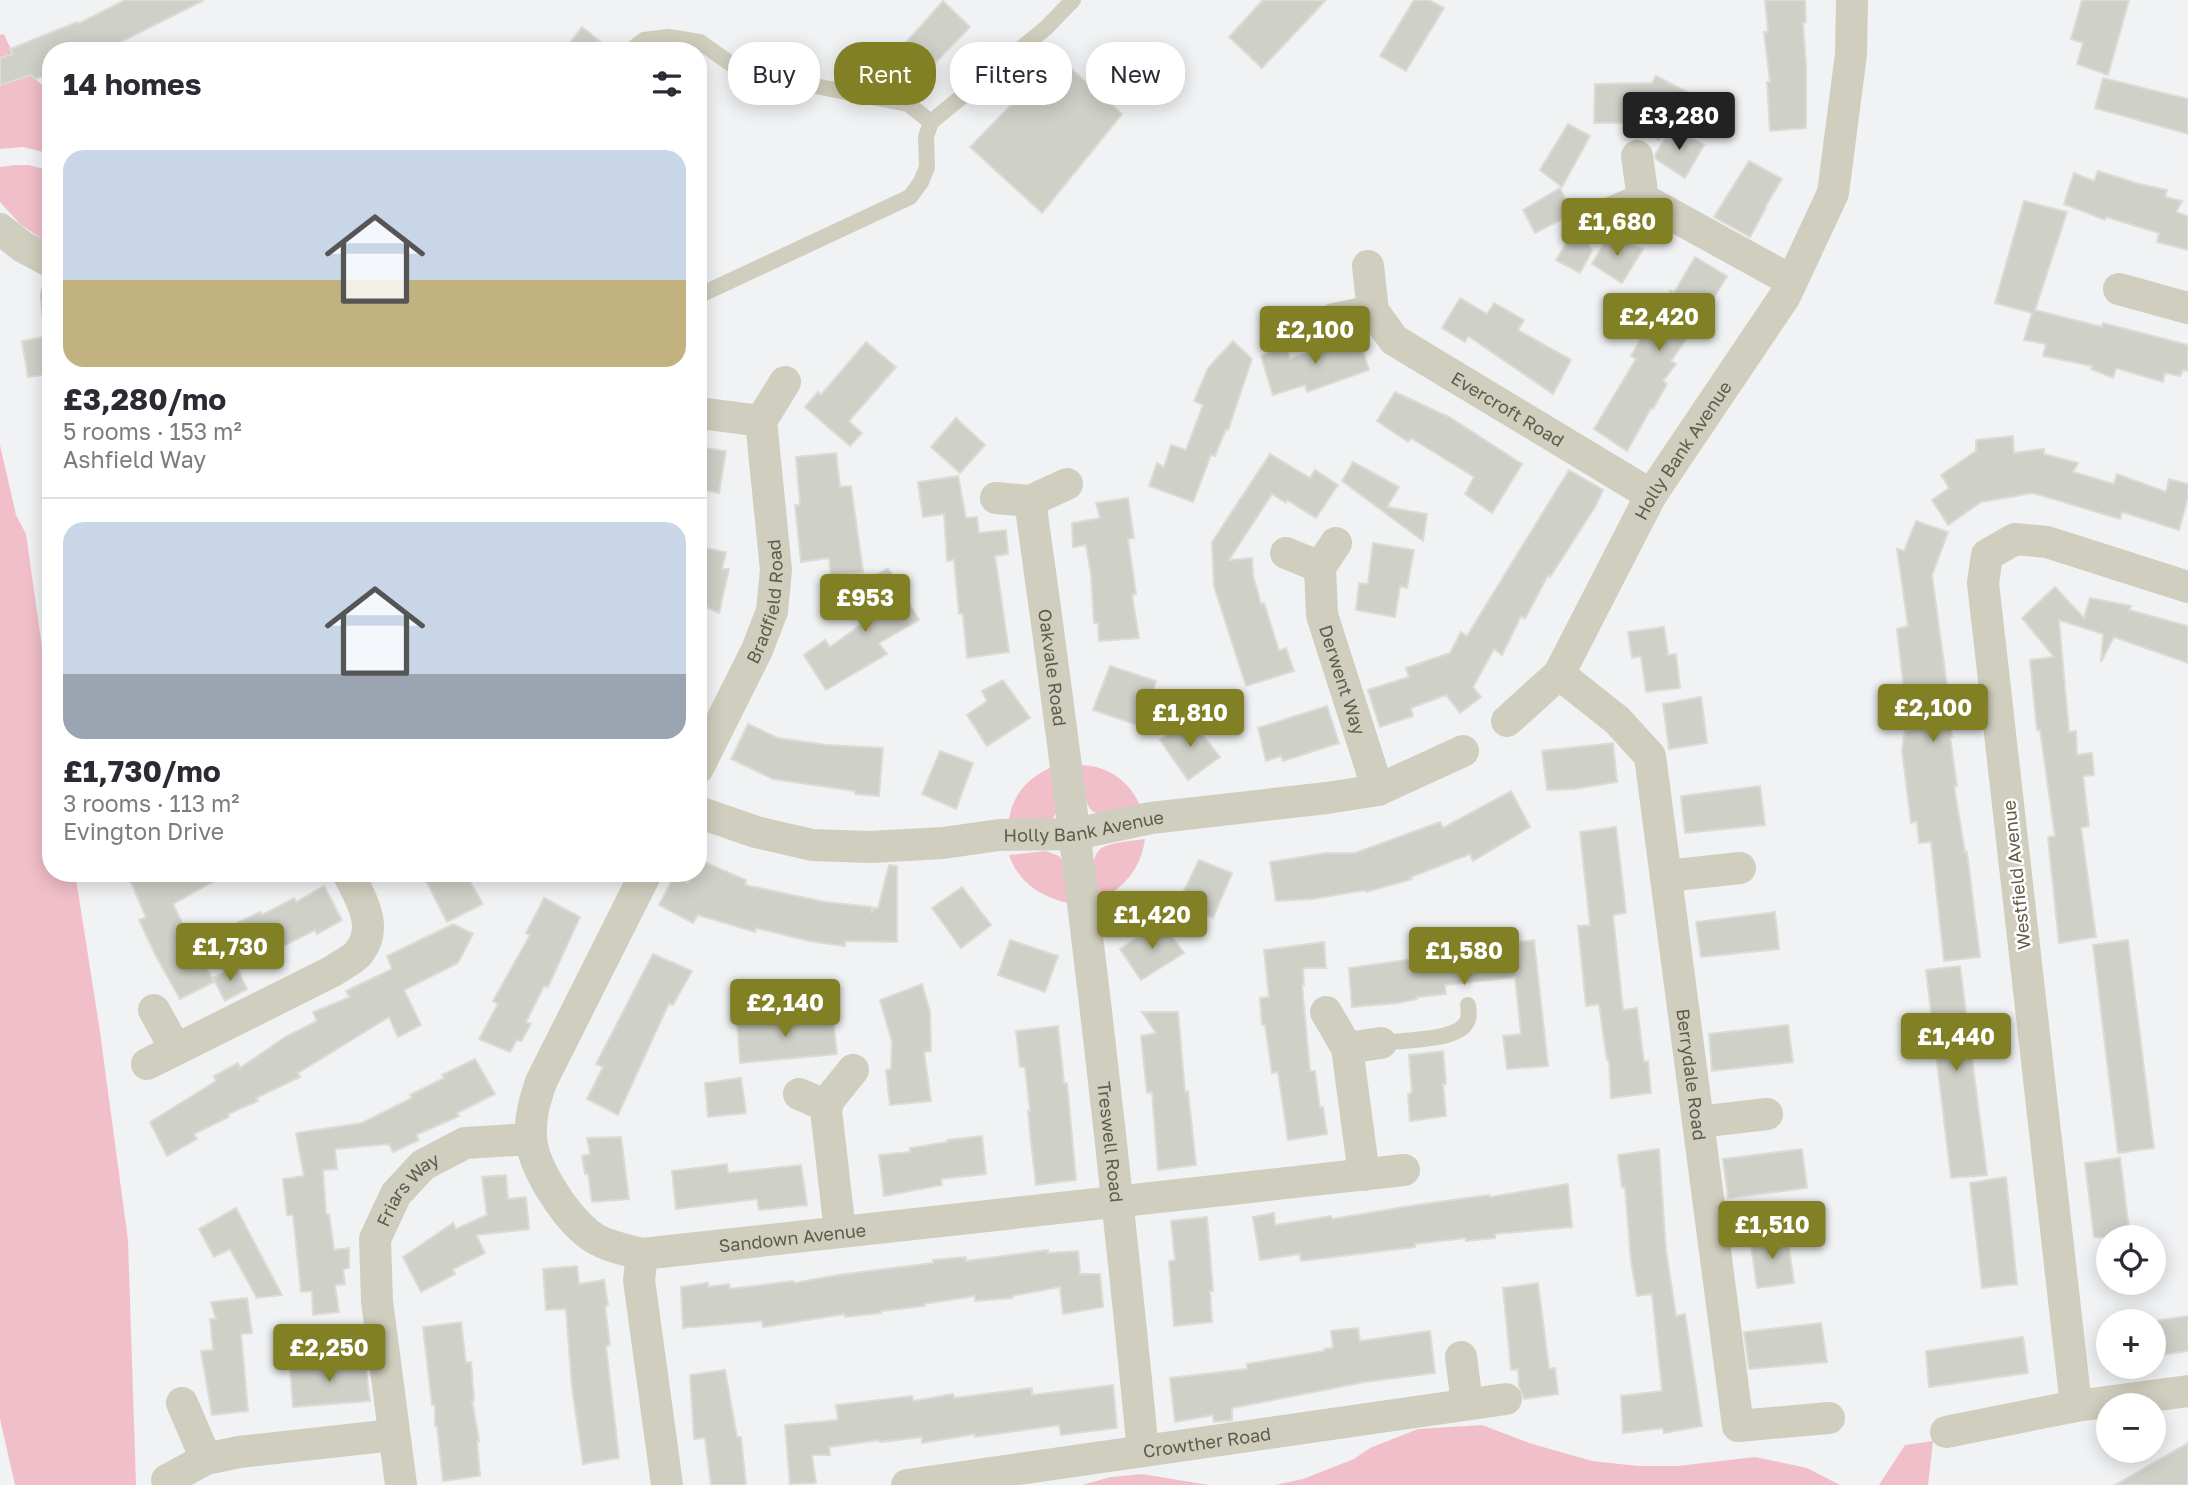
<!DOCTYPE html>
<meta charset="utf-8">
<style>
:root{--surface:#fff;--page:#f7f7f7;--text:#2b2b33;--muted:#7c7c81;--line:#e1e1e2;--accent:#828024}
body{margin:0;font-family:"Golos Text",sans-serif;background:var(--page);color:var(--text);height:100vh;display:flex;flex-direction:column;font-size:26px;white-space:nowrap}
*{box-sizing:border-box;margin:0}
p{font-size:23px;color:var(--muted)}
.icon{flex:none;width:38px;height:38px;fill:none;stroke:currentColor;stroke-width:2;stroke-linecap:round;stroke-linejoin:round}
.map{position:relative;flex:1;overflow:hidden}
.details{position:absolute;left:42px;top:42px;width:665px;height:840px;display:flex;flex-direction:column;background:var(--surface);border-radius:28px;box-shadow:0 4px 18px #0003}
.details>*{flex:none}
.hud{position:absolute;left:728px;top:42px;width:665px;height:63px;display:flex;gap:14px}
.fabs{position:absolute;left:2096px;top:1225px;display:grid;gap:14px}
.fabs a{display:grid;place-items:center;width:70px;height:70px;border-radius:50%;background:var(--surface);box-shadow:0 4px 18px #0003;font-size:35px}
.price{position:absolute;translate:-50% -60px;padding:0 16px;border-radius:7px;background:var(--accent);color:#fff;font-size:23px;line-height:46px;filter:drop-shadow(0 2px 4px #0008)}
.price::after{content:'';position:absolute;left:50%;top:42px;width:21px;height:16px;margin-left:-10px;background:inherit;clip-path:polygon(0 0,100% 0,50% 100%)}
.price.active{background:#222;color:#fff}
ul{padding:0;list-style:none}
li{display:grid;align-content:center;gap:14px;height:371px;padding:0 21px}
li+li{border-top:2px solid var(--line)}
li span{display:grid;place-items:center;height:217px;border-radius:21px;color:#555}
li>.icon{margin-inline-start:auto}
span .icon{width:126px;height:126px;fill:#fffc;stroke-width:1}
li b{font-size:30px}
h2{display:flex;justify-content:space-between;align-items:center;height:84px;padding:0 21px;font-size:30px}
.chip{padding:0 24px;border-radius:28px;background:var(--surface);box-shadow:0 4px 18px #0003;font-size:24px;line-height:63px}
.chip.active{background:var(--accent);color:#fff}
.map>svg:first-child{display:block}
.green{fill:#f1bfc9}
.building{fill:#cfd0c8;stroke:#dbdcd5;stroke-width:2}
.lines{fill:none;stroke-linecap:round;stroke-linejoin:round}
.service{stroke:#d0cebe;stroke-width:16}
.minor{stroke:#d0cebe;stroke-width:32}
.labels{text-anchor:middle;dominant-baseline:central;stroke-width:5;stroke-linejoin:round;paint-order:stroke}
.street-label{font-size:18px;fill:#5f5d48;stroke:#fff}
</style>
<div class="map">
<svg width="2188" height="1485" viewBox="0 0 2188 1485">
<rect width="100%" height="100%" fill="#f1f2f3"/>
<g class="green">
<path d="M 4,34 C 13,58 31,76 51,93 L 51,154 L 23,147 L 0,149 L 0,86 L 11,81 L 0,58 L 0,35 Z"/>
<polygon points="15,165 29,165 51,171 51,245 20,224 0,202 0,167"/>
<polygon points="0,445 16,515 26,534 51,711 51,873 75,873 99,1025 128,1240 136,1485 15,1485 0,1419"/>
<path d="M 1080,765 C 1110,766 1131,782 1142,810 C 1085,817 1089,822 1080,765 Z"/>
<path d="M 1054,766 C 1060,820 1066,823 1008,828 C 1010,797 1026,778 1054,766 Z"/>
<path d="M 1145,839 C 1141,869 1123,890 1095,902 C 1092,846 1088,846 1145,839 Z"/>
<path d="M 1046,851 L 1059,856 L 1063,861 L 1072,904 C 1043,898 1019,884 1009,855 Z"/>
<polygon points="1482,1425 1529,1443 1592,1461 1638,1466 1678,1466 1755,1457 1807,1468 1840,1485 1275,1485 1303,1479 1354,1459 1370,1448 1418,1429"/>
<polygon points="1933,1441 1928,1485 1879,1485 1905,1445"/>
<polygon points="1142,1474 1209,1485 1082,1485 1111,1477"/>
</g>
<g class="building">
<polygon points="125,0 204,0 103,51 51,51 51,73 35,79 31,75 0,85 0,58 13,54 10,49 77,22 78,24"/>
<polygon points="1263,0 1326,0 1262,68 1229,37"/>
<polygon points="1414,0 1429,0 1444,8 1406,71 1380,56"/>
<polygon points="1765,0 1805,0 1806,22 1803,23 1806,65 1806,128 1770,131 1767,82 1770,82 1764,32 1768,32"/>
<polygon points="2082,0 2129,0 2108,75 2077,64 2083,43 2071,39"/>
<polygon points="943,1 970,27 908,91 885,66"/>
<polygon points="582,27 612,51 564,51"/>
<polygon points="1058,57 1122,114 1042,213 970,147"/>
<polygon points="1656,76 1687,92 1659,140 1630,123 1594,123 1595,84 1652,83"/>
<polygon points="2103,78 2188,99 2188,134 2095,108"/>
<polygon points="1568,124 1590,136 1562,187 1540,170"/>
<polygon points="1672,127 1704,145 1685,178 1656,159 1655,155"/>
<polygon points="1749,161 1782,179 1765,207 1766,208 1750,237 1714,217"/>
<polygon points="2098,171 2139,184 2167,190 2165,197 2182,201 2176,212 2188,216 2188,250 2157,242 2159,233 2106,217 2105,220 2064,204 2074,173 2094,181"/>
<polygon points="1560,188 1573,214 1535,233 1523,210"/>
<polygon points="2024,201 2067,212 2035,310 2102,327 2103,323 2188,345 2188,371 2183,370 2180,376 2165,373 2163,382 2116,368 2113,378 2091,369 2092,366 2043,356 2046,344 2024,340 2032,313 1995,303"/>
<polygon points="1578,224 1592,251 1580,273 1556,260"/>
<polygon points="1609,235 1643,249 1622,283 1592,264"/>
<polygon points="1695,257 1727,276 1697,326 1696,325 1671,361 1676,364 1663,381 1667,384 1653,409 1651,408 1627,451 1594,429 1636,359 1631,356 1651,321 1671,291 1674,293"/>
<polygon points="1460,298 1487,314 1494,303 1524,320 1518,330 1571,360 1553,394 1468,336 1465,342 1442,328"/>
<polygon points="1358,335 1369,370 1307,392 1305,385 1273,395 1261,356 1286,346 1290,359"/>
<polygon points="43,337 51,340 51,374 28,377 22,341"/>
<polygon points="1233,341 1252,359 1228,430 1226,429 1215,456 1211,455 1193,502 1149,486 1157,463 1164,467 1171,445 1186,450 1203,405 1194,401 1208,368"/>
<polygon points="866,342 896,367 849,421 862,433 850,446 805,407 818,392 821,395"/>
<polygon points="1395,392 1449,417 1522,464 1492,513 1465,494 1474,477 1411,438 1408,442 1377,421"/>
<polygon points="956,418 985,445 960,473 931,447"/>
<polygon points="2013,436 2014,453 2044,449 2044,454 2078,463 2073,472 2114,484 2117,474 2166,492 2169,479 2188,484 2188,497 2179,530 2122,512 2120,519 2033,493 1981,502 1948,525 1932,500 1949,488 1941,475 1976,451 1976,440"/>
<polygon points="698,447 726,451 719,493 698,489"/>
<polygon points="836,453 840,487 851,486 863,572 831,577 829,558 801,562 795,505 800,505 796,457"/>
<polygon points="1270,454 1310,478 1315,470 1338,485 1316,518 1287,500 1286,503 1272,494 1229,560 1252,558 1253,575 1261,604 1264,603 1279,651 1286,648 1294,671 1246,686 1214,586 1212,542"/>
<polygon points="1353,462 1399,487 1387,507 1427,514 1423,541 1342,481"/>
<polygon points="1569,470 1603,490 1595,507 1561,560 1550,577 1548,575 1525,619 1521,616 1502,655 1494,649 1473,687 1481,697 1460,713 1446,695 1411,708 1413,716 1380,727 1368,690 1409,677 1406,668 1450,653 1461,632 1467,636"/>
<polygon points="958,476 966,518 977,517 979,533 1006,530 1008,554 995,556 1009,652 967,658 963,614 959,614 954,560 947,561 944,514 923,517 918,482"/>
<polygon points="1128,498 1134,538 1128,539 1136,594 1132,595 1139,638 1099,641 1098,623 1094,623 1091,575 1086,545 1073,547 1072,523 1100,518 1096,503"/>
<polygon points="1916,521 1948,532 1932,575 1949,701 1952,737 1950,737 1957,786 1954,786 1965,852 1967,852 1980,957 1944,961 1931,842 1919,843 1917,821 1911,823 1902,749 1905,731 1913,729 1905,699 1899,647 1897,629 1908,626 1897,549 1904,551"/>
<polygon points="1373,543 1414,550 1407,588 1400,586 1395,617 1356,610 1359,583 1368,584"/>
<polygon points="698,547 726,552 722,569 729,569 719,613 698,603"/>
<polygon points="888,568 919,620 879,643 887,654 826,690 804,655 825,640 830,647 869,619 865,612 880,604 866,581"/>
<polygon points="2055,587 2084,618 2090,598 2131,606 2129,610 2188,626 2188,663 2114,637 2101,662 2103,634 2059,620 2069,732 2076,731 2077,755 2092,753 2094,775 2083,776 2089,826 2081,828 2096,937 2059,943 2048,837 2055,836 2040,730 2037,730 2030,660 2054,657 2022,618"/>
<polygon points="1664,627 1668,655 1676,654 1680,688 1646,692 1641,656 1632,658 1628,632"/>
<polygon points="1110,666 1156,681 1140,726 1093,710"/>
<polygon points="1003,680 1030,718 987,746 967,715 987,701 982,691"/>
<polygon points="1701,697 1707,743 1669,749 1663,704"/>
<polygon points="1327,706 1339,743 1283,761 1281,756 1266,761 1258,728"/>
<polygon points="1190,719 1220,757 1188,780 1160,740"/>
<polygon points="748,724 778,738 827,745 883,748 879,796 855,794 855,791 773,779 731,759"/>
<polygon points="1613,743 1617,782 1574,789 1547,790 1542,751"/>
<polygon points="940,751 973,763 956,809 922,794"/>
<polygon points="1760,786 1765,825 1685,833 1681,796"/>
<polygon points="1511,791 1530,827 1473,861 1470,854 1411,877 1412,879 1366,892 1365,890 1313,899 1276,901 1270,862 1326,853 1355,853 1440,822 1443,828"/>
<polygon points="1616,827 1626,913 1613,915 1623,1010 1637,1008 1644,1062 1648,1061 1651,1093 1611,1098 1609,1060 1607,1060 1599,1004 1586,1006 1578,926 1590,925 1580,832"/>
<polygon points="1199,860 1232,873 1213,918 1179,901"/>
<polygon points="702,861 746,880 745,885 825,902 872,907 871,913 874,908 878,908 889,865 897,866 897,942 845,941 845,946 809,941 756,928 755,932 698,915 693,923 659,905 674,876 688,883 694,873 698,873 698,866"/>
<polygon points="127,873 229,873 173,904 199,959 201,958 214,982 180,999 156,956 139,920 146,917"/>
<polygon points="422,873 465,873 483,904 447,922"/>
<polygon points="324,886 342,920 317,934 315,930 254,961 237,923 260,912 262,915 294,898 296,902"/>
<polygon points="962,887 991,925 961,948 932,908"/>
<polygon points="544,898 580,917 548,987 544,986 526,1022 531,1024 521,1041 517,1040 510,1052 479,1039 498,1004 493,1001 530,935 526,933"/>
<polygon points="1775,912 1779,949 1701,957 1696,922"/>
<polygon points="1161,922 1184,953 1141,980 1120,949"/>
<polygon points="453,924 473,934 458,963 404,990 421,1025 398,1037 389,1017 298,1073 300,1077 256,1098 258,1101 228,1114 229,1117 194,1134 197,1139 167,1156 150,1122 216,1081 214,1076 238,1063 240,1068 285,1037 317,1021 313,1012 350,997 346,991 392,969 387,956"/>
<polygon points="1474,937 1475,947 1534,940 1548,1066 1507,1069 1503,1036 1521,1034 1515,977 1445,985 1446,994 1417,997 1417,999 1398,1003 1352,1007 1349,968 1449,954 1447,941"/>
<polygon points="1010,940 1058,956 1045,992 998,975"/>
<polygon points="2128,940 2154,1148 2118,1153 2093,945"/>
<polygon points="1324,942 1326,968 1303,968 1304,985 1302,985 1310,1071 1315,1071 1320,1108 1323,1107 1327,1134 1288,1140 1278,1072 1272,1073 1265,1025 1262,1025 1260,998 1269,997 1264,950"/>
<polygon points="653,954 692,971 673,1005 669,1003 618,1115 587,1099 603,1067 596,1064"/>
<polygon points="236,966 247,989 225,1001 213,978"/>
<polygon points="1960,966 1987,1175 1951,1178 1926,970"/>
<polygon points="922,984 930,1012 931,1051 924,1052 931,1101 890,1105 886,1070 891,1069 892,1042 880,1000"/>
<polygon points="1142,1012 1178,1012 1185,1092 1188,1091 1196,1165 1158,1170 1152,1092 1147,1093 1141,1036 1156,1033"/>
<polygon points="765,1016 765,1024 802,1018 802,1021 833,1018 837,1054 740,1063 737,1021"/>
<polygon points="1788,1025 1793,1062 1712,1071 1709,1034"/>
<polygon points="1058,1026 1064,1083 1067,1083 1076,1180 1036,1185 1031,1142 1028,1111 1030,1111 1025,1067 1020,1067 1016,1031"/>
<polygon points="1443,1051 1446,1084 1443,1084 1446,1116 1410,1121 1408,1094 1412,1093 1409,1055"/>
<polygon points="475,1059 495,1094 457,1113 459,1116 416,1135 419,1140 393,1152 389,1144 335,1149 337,1169 323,1170 326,1214 329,1214 334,1250 349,1248 349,1268 343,1269 345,1284 335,1285 339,1312 313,1315 312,1291 301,1292 293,1215 287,1215 283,1179 304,1176 296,1133 362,1123 412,1098 410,1095 444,1078 442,1075"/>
<polygon points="741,1078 746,1113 708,1117 705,1083"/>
<polygon points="982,1136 986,1174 941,1179 942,1185 884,1196 879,1155 910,1152 910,1148 947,1142 947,1140"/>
<polygon points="621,1137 629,1199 592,1202 588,1174 585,1174 582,1156 590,1154 587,1138"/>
<polygon points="1659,1149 1666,1250 1676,1316 1685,1314 1702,1426 1664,1433 1663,1428 1623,1433 1621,1396 1662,1391 1652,1294 1637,1296 1631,1261 1625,1187 1622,1188 1618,1155"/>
<polygon points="1802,1149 1807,1188 1728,1198 1723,1159"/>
<polygon points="2120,1158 2130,1237 2094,1237 2085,1163"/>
<polygon points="727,1164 728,1173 801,1165 807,1205 759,1210 757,1199 676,1209 672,1171"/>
<polygon points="506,1175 508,1199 526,1197 529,1229 476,1235 485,1253 453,1269 455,1274 421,1292 403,1257 453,1223 456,1229 487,1215 482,1177"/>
<polygon points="2006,1177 2017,1284 1982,1288 1970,1183"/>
<polygon points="1568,1184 1572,1227 1495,1234 1495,1238 1466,1241 1466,1238 1415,1244 1415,1247 1301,1261 1300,1254 1260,1260 1253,1217 1274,1213 1275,1225 1331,1216 1332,1219 1416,1205 1489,1195 1490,1197"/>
<polygon points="236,1208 282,1295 257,1298 230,1249 214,1257 199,1229"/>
<polygon points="1207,1217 1213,1291 1210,1291 1212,1322 1174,1326 1169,1261 1175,1260 1171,1221"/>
<polygon points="1787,1234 1794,1283 1757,1288 1750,1238"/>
<polygon points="1048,1250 1048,1253 1078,1251 1080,1274 1100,1274 1103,1307 1063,1314 1060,1287 1012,1296 1012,1298 975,1301 975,1296 924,1304 925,1306 881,1311 881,1313 845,1317 845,1314 763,1327 762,1321 683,1328 681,1287 708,1283 708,1287 729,1284 730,1289 793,1281 794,1283 838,1275 933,1263 933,1260 966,1257 966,1261"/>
<polygon points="577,1266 579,1284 604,1280 608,1305 605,1306 610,1345 606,1346 619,1458 583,1464 572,1388 566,1309 546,1310 543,1269"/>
<polygon points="1538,1283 1549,1369 1555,1368 1558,1394 1524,1399 1519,1386 1518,1369 1511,1370 1503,1288"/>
<polygon points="247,1298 252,1333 241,1334 248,1411 212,1415 201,1351 213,1350 210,1319 216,1319 211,1302"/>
<polygon points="2188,1316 2188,1351 2154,1356 2154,1321"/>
<polygon points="461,1322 466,1363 471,1362 474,1400 472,1400 479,1441 477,1441 480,1476 443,1481 437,1426 435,1426 435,1405 432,1405 423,1327"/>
<polygon points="1821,1323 1827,1362 1749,1369 1744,1332"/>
<polygon points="1358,1328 1360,1341 1430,1331 1435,1373 1365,1382 1232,1408 1232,1420 1214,1422 1213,1415 1175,1422 1170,1378 1247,1369 1247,1364 1324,1351 1324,1349 1333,1348 1331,1331"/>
<polygon points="2023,1337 2028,1373 1929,1387 1926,1351"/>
<polygon points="365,1361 370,1401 293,1407 290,1366 320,1364 320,1367"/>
<polygon points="725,1370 737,1437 741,1437 746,1485 711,1485 705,1438 694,1439 690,1375"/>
<polygon points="1113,1385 1117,1428 1061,1435 1059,1425 975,1437 975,1434 922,1443 922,1437 880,1442 880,1440 829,1447 830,1455 812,1455 816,1483 790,1484 785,1425 838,1420 836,1405 912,1396 913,1401 953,1394 954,1398 1032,1388 1032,1395"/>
<polygon points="2188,1443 2188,1485 2115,1485"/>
</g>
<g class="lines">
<g class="service">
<polyline points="630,51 644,40 668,37 700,42 731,64 789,81 908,104 931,122"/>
<polyline points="51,281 48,296 51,330"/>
<polyline points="698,296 910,197 921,182 927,167 926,137 931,122 1046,28 1073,0"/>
<path d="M 1381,1043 C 1401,1040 1450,1041 1464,1026 C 1470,1020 1469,1013 1468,1005"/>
</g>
<g class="minor">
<polyline points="1637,156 1643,199 1792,281"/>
<polyline points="1606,215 1643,199"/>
<polyline points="0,229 23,247 51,262"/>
<path id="s1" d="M 1368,266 L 1373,311 L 1394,340 L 1651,495"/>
<polyline points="2119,289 2188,308"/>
<polyline points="1334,319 1373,311"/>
<polyline points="707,414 761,421"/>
<polyline points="996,498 1030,501 1067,484"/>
<path id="s2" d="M 1030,501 C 1075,817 1112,1133 1143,1451"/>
<path id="s3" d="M 1336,543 L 1320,567 L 1322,615 L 1378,790"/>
<polyline points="1286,553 1320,567"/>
<path id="s4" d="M 1559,674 L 1617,720 L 1650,756 L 1738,1426 L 1829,1418"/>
<path id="s5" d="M 1507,721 L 1559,674 L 1651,495 L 1785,296 L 1833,193 L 1851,54 L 1852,0"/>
<path id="s6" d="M 698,768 L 757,650 L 772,611 L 776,570 L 761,421 L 785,382"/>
<path id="s7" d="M 698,812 L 756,832 L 812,845 L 870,847 L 943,843 L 999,835 L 1075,834 L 1151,818 L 1327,798 L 1378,790 L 1463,751"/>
<path id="s8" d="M 646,873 L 541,1082 C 535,1100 530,1116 531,1135 C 531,1165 564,1214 587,1233 C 603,1246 623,1249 642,1254 L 1404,1170"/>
<polyline points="1666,876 1740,868"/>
<polyline points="154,1010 175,1048"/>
<polyline points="1326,1012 1347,1048 1364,1175"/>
<polyline points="1347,1048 1381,1043"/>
<path d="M 147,1064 L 333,971 C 341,965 355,959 360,951 C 379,926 360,897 348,873"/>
<polyline points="799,1094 827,1106"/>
<polyline points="1698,1122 1767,1114"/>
<polyline points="840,1232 826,1110 828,1101 853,1070"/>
<polyline points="642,1254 639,1280 667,1485"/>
<polyline points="1461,1357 1467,1403"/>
<polyline points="182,1403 206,1459"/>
<polyline points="2076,1406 1983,583 1987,555 2015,539 2047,542 2188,587"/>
<polyline points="1946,1432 2076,1406 2188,1391"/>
<polyline points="167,1480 206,1459 239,1452 393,1435"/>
<path id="s9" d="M 401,1485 L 377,1301 L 375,1239 L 396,1194 L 423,1165 L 465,1143 L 531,1139"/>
<path id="s10" d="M 907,1485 L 1506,1399"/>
</g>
</g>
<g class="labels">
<g class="street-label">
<text stroke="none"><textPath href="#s1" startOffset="214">Evercroft Road</textPath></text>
<text stroke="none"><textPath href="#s5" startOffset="326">Holly Bank Avenue</textPath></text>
<text stroke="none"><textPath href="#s6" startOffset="182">Bradfield Road</textPath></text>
<text stroke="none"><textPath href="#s2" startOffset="168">Oakvale Road</textPath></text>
<text stroke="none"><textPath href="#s3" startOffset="145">Derwent Way</textPath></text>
<text stroke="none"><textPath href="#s7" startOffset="392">Holly Bank Avenue</textPath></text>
<text transform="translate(2016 875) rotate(-96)">Westfield Avenue</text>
<text stroke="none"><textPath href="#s4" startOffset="444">Berrydale Road</textPath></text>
<text stroke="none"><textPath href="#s2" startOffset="646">Treswell Road</textPath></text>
<text stroke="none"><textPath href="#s9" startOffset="308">Friars Way</textPath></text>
<text stroke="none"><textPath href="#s8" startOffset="614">Sandown Avenue</textPath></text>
<text stroke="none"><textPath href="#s10" startOffset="303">Crowther Road</textPath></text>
</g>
</g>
</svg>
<div class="fabs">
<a><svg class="icon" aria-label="locate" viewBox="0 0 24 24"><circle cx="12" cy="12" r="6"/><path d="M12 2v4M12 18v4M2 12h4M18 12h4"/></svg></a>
<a>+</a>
<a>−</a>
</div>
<b class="price active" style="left:1679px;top:152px">£3,280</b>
<b class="price" style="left:1617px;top:258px">£1,680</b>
<b class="price" style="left:1659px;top:353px">£2,420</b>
<b class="price" style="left:1315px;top:366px">£2,100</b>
<b class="price" style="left:865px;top:634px">£953</b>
<b class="price" style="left:1933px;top:744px">£2,100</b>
<b class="price" style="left:1190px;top:749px">£1,810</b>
<b class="price" style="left:1152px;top:951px">£1,420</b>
<b class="price" style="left:230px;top:983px">£1,730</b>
<b class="price" style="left:1464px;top:987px">£1,580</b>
<b class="price" style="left:785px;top:1039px">£2,140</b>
<b class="price" style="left:1956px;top:1073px">£1,440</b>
<b class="price" style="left:1772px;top:1261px">£1,510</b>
<b class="price" style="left:329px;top:1384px">£2,250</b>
<div class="hud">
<a class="chip">Buy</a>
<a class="chip active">Rent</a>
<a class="chip">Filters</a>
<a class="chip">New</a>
</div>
<section class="details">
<h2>14 homes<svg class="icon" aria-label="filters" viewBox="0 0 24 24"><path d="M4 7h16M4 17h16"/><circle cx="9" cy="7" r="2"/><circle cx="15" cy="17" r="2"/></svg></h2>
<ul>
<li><span style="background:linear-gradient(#c9d6e8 60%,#c2b280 0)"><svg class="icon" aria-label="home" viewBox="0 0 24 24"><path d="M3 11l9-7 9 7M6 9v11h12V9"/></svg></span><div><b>£3,280/mo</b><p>5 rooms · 153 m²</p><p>Ashfield Way</p></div></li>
<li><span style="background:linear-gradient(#c9d6e8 70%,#9aa5b1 0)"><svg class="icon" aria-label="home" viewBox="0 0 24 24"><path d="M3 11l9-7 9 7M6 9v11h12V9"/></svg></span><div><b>£1,730/mo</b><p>3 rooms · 113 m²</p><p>Evington Drive</p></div></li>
</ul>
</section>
</div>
